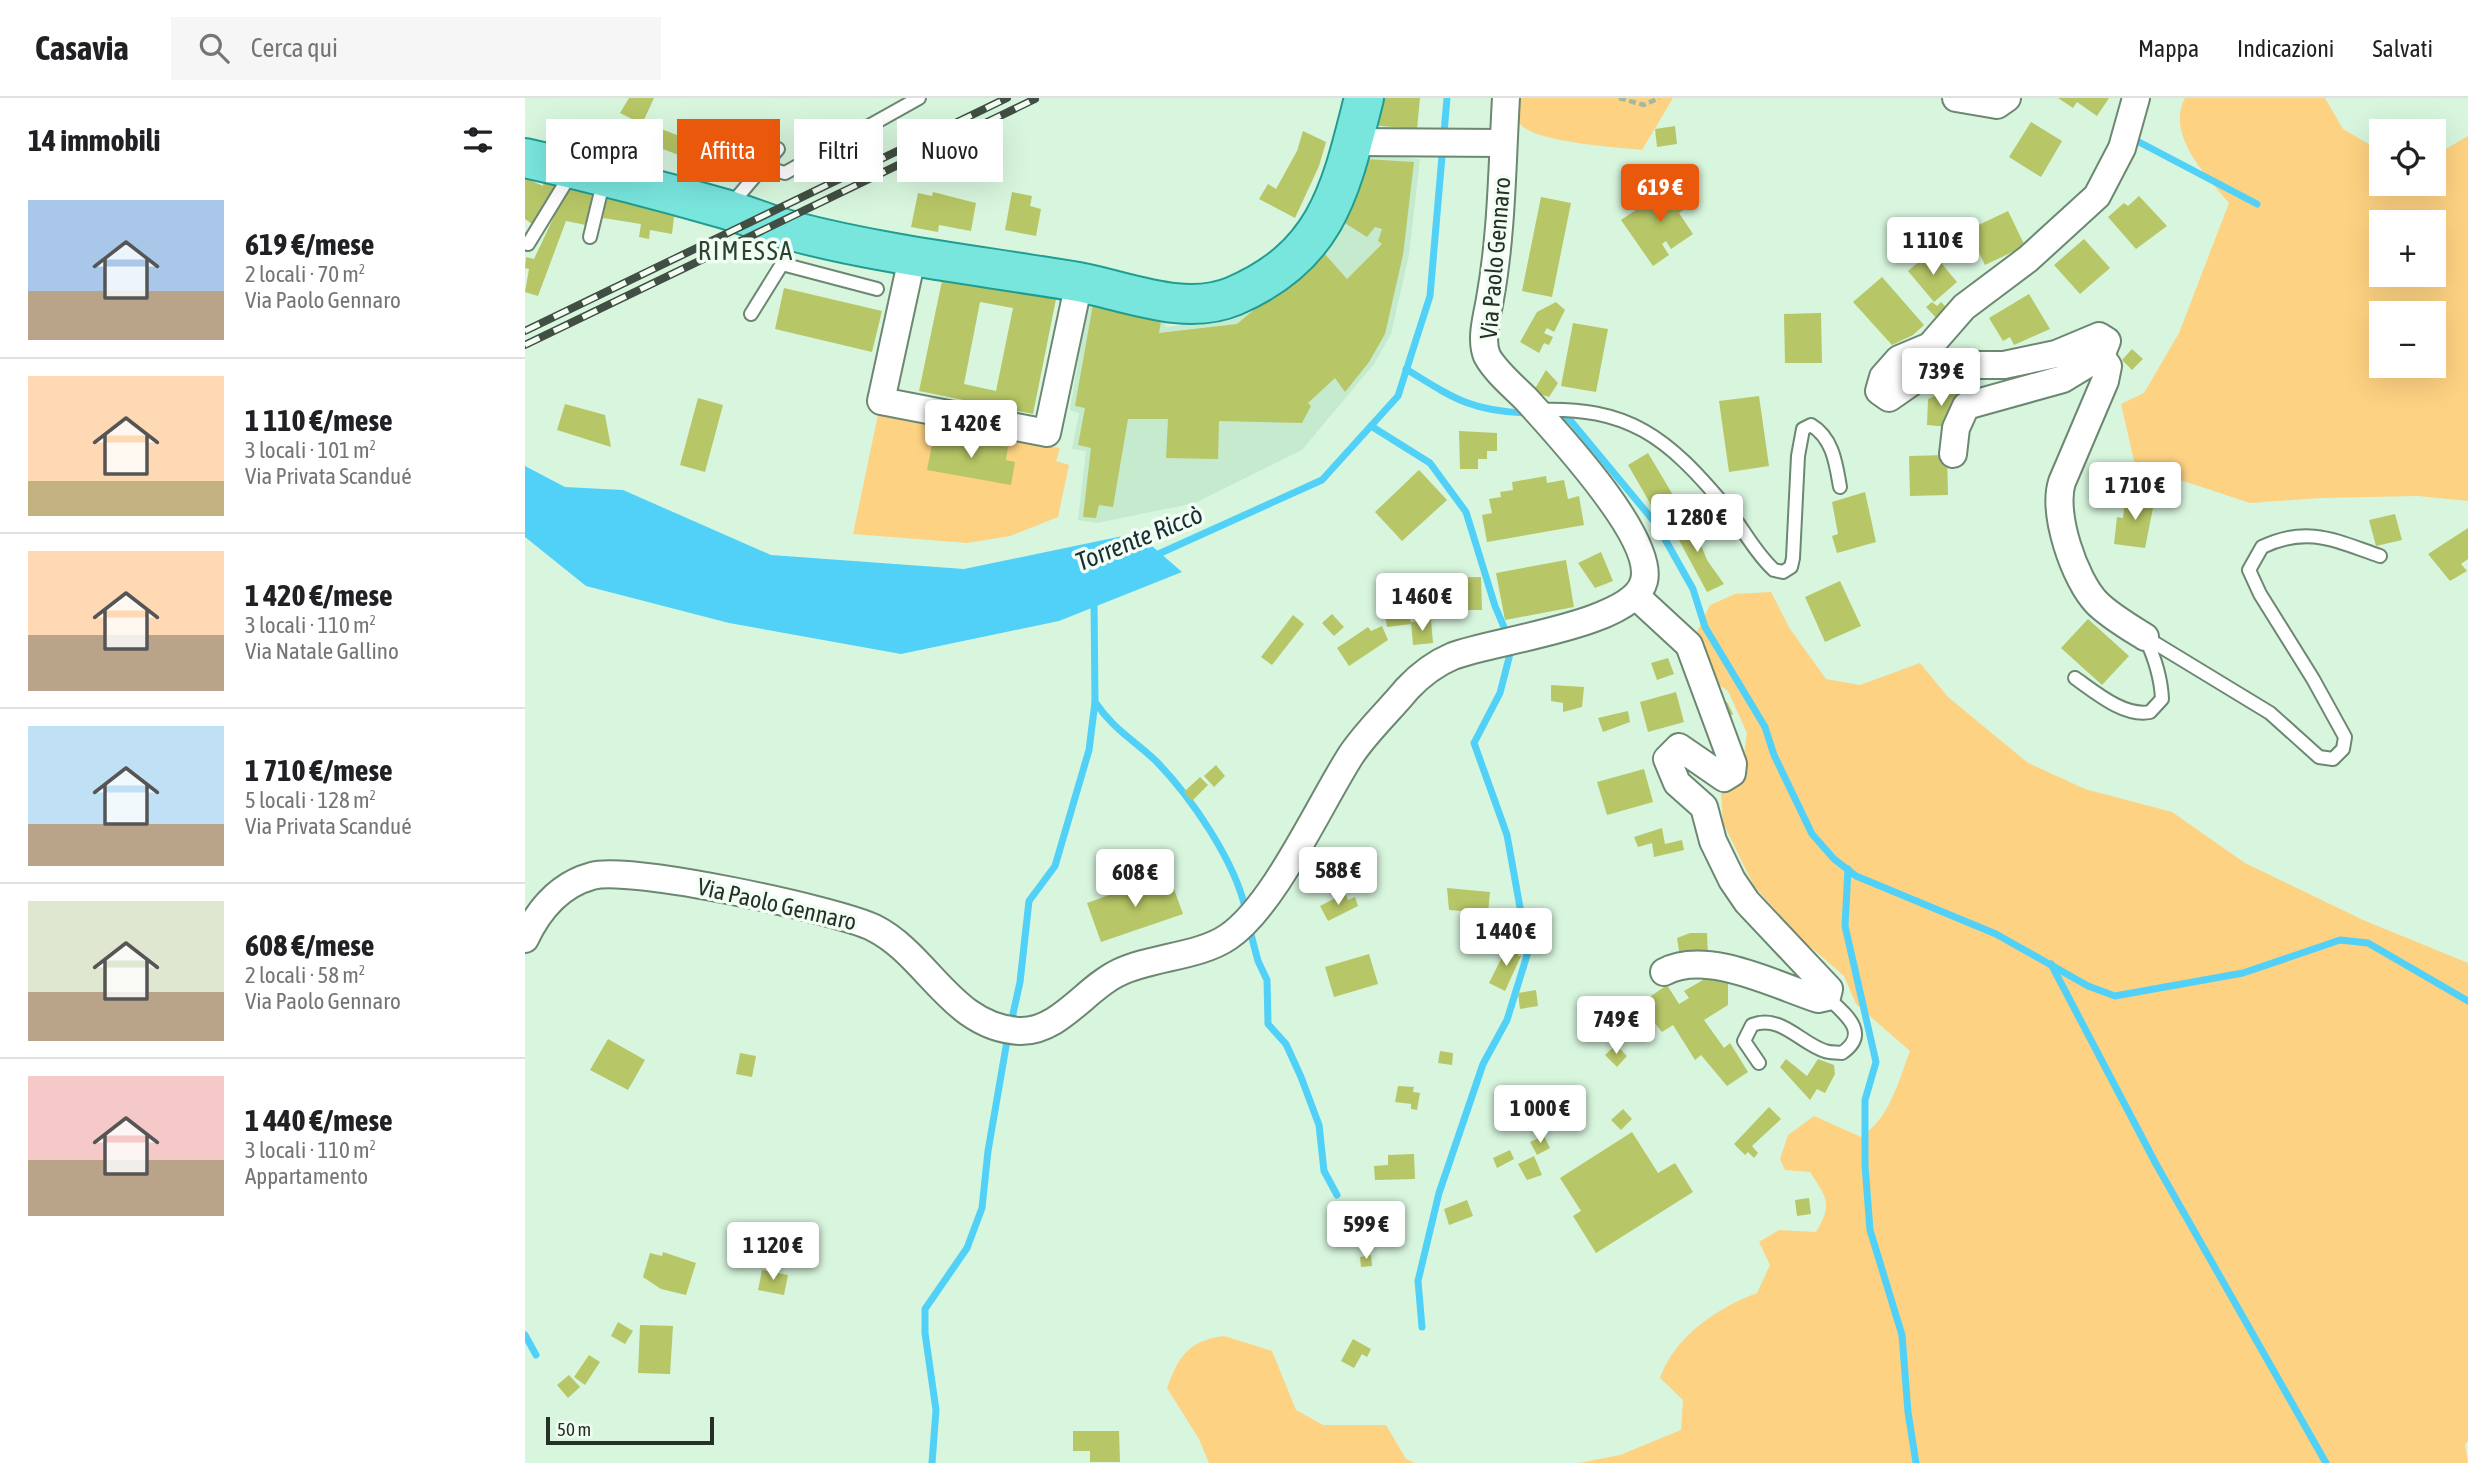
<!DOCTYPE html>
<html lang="it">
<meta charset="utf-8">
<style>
:root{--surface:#fff;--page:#f6f6f6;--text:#202124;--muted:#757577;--line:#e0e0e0;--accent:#ea580c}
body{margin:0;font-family:"Asap Condensed",sans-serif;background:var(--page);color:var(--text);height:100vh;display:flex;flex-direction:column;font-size:26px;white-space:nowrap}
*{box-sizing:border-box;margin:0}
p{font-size:23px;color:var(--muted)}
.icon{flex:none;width:38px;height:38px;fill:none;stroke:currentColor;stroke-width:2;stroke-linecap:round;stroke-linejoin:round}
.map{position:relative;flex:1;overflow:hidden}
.panel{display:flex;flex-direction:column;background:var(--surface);width:525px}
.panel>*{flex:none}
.banner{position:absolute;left:21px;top:21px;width:665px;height:63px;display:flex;gap:14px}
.buttons{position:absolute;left:1844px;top:21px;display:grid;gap:14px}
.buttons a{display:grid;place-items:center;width:77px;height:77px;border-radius:0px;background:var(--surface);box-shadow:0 7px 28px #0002;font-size:35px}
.scale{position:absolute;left:21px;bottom:18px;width:168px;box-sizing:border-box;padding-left:7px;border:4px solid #253027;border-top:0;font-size:19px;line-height:24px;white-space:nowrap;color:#253027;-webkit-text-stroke:5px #f2fef4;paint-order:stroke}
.price{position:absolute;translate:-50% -60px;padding:0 16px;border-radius:7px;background:#fff;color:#222;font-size:23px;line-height:46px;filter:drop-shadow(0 2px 4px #0008)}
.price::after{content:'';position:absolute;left:50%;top:42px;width:21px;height:16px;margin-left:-10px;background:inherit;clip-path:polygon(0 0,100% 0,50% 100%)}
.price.current{background:var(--accent);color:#fff}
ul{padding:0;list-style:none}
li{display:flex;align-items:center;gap:21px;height:175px;padding:0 28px}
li+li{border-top:2px solid var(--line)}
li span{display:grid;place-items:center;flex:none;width:196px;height:140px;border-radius:0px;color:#555}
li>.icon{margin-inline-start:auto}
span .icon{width:84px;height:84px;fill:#fffc;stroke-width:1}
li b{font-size:30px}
h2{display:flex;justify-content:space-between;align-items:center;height:84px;padding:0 28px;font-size:30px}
.pill{padding:0 24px;border-radius:0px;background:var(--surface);box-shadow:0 7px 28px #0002;font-size:24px;line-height:63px}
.pill.current{background:var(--accent);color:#fff}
header{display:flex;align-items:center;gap:42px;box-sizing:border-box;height:98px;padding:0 35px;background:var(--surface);border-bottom:2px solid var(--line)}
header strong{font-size:33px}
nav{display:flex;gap:38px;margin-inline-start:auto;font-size:24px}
.search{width:490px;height:63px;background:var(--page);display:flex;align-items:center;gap:18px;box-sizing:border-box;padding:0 24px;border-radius:0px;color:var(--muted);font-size:26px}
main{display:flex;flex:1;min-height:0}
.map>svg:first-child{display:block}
.built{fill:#c6eace}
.green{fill:#fdd282;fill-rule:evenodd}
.water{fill:#52d1f8}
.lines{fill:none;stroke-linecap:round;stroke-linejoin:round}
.stream{stroke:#52d1f8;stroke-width:7}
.building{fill:#b7c666;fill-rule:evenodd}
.service-casing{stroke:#6c8772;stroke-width:16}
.minor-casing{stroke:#6c8772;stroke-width:30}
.primary-casing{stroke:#219c90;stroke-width:42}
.path{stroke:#a0b9a5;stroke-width:4.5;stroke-dasharray:7 3.5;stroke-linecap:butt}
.service{stroke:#fff;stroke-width:12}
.minor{stroke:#fff;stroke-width:26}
.primary{stroke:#79e6de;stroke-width:38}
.rail-casing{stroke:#414e43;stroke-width:8}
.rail{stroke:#f2fef4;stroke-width:5;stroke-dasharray:16;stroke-linecap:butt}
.labels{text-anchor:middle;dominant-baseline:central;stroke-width:7;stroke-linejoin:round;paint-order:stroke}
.street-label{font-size:24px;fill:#253027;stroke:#f2fef4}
.neighbourhood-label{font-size:26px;letter-spacing:2px;fill:#2b4431;stroke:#f2fef4}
.water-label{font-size:26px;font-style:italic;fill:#182d35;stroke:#f2fef4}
</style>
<header>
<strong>Casavia</strong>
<div class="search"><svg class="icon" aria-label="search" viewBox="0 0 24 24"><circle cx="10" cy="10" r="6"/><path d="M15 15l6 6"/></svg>Cerca qui</div>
<nav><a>Mappa</a><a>Indicazioni</a><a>Salvati</a></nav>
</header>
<main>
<section class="panel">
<h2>14 immobili<svg class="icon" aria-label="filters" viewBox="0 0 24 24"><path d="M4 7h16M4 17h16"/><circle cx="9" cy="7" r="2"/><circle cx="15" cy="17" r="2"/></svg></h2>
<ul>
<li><span style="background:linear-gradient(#a9c7e8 65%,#b9a48a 0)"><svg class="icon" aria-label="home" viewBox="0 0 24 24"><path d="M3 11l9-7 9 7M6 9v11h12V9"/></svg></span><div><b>619 €/mese</b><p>2 locali · 70 m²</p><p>Via Paolo Gennaro</p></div></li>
<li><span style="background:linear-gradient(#ffd9b3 75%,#c2b280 0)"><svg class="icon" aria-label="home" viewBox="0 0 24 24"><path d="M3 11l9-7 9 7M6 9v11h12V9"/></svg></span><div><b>1 110 €/mese</b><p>3 locali · 101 m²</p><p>Via Privata Scandué</p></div></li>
<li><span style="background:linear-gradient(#ffd9b3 60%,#b9a48a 0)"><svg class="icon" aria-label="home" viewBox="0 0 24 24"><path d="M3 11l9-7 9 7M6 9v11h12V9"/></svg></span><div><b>1 420 €/mese</b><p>3 locali · 110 m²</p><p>Via Natale Gallino</p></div></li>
<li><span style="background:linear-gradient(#bfe0f5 70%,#b9a48a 0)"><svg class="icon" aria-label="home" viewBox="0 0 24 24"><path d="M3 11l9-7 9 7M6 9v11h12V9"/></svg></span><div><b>1 710 €/mese</b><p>5 locali · 128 m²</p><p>Via Privata Scandué</p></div></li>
<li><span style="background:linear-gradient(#dfe7d0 65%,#b9a48a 0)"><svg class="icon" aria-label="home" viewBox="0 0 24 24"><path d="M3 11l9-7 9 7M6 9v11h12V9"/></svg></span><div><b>608 €/mese</b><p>2 locali · 58 m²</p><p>Via Paolo Gennaro</p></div></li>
<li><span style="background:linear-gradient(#f6c9c9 60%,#b9a48a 0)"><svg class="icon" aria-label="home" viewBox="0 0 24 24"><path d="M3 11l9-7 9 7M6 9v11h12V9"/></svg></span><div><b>1 440 €/mese</b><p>3 locali · 110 m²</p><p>Appartamento</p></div></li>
</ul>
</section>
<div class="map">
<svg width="1943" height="1365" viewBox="0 0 1943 1365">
<rect width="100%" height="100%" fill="#d8f6de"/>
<polygon class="built" points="837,56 895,61 884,157 866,236 849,266 777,352 670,405 572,425 553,422 561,353 547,351 554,315 545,312 564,200 643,213 640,229 710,221 734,198"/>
<g class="green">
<path d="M 990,0 L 1148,0 L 1117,52 C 1091,49 1011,45 995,26 C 988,17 989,10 990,0 Z"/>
<path d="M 1660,0 L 1800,0 L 1818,31 L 1857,54 L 1857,86 L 1909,86 L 1909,58 L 1943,38 L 1943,403 L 1893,398 L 1795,400 L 1725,405 L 1610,367 L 1596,306 L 1619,295 L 1654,235 L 1704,105 C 1682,78 1640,37 1660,0 ZM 1857,124 L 1909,124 L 1909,177 L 1857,177 ZM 1857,215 L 1909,215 L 1909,268 L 1857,268 Z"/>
<polygon points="353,317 535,350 531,363 544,367 533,419 485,438 442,445 328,436"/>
<path d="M 1246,494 L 1265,531 L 1301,581 L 1335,587 L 1395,565 L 1423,599 L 1503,665 L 1560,691 L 1647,714 L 1720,765 L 1838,822 L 1943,865 L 1943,1343 L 1940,1346 L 1943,1365 L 1054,1365 L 1095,1357 L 1156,1332 L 1158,1302 L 1135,1280 C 1150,1238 1192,1210 1232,1195 L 1245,1167 L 1234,1144 L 1254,1132 L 1291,1134 C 1308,1106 1302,1100 1285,1074 L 1260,1072 L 1255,1061 L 1263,1037 L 1289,1018 L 1336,1039 C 1365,1019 1373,985 1385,953 L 1331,906 L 1319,878 L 1274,839 L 1229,788 L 1198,725 L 1196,694 L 1215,685 L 1222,635 L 1203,593 L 1187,582 L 1172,534 L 1185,507 L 1210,496 Z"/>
<path d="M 699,1238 L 747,1253 L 771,1312 L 798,1327 L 861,1327 L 881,1361 L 890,1365 L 684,1365 L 674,1341 L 642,1290 C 654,1258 663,1243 699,1238 Z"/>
</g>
<polygon class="water" points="0,368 40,389 98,392 246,457 439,471 612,435 657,474 534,523 376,556 204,525 61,488 0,439"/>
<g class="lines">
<g class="stream">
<polyline points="1614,44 1732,106"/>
<path d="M 881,271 C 928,300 947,314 1004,315"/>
<polyline points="1030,316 1045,322 1132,427 1168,491 1180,529 1240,629 1249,657 1287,736 1309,761 1331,778 1471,836 1563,888 1590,898 1718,875 1815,842 1843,845 1943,903"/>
<polyline points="846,328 905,365 941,414 970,508 987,548 975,595 949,645 982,737 1003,854 982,922 958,966 914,1095 893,1183 897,1229"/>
<polyline points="629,458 797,382 873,298 905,198 922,0"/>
<path d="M 570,604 C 588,631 609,642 631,663 C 666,699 711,764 721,814"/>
<polyline points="1323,771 1320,828 1351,964 1340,1002 1340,1067 1345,1132 1377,1237 1383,1314 1391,1365"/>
<polyline points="724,829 733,863 742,882 743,926 761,946 776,979 794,1027 799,1073 812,1097"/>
<polyline points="1526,866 1631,1066 1801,1365"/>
<polyline points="486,925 495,884 504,803 530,768 564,652 570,604 569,501"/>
<polyline points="0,1237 11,1257"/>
<polyline points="407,1365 411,1312 400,1235 400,1211 442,1150 457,1110 463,1053 483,937"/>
</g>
</g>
<g class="building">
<polygon points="104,0 129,0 117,26 95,15"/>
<polygon points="850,0 895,0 892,31 843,27"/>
<polygon points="1533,0 1584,0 1572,18 1552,4 1548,10"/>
<polygon points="46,22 62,27 51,57 36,52"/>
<polygon points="66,23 102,33 98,49 84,46 80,62 57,56"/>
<polygon points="1506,24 1537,43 1516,79 1484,59"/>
<polygon points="128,28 160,40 154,57 121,45"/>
<polygon points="1150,28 1152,46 1132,49 1130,31"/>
<polygon points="778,33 801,44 794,68 770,120 734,101 743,86 751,91 772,53"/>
<polygon points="840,61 889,64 878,157 860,236 844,264 820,294 810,280 783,305 786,308 777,325 694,323 693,361 641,360 643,321 603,321 588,409 574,407 571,420 558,419 566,350 553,347 560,310 550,308 568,206 637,218 634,235 712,226 798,154 822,181 857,146 853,143 857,131 850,129 842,139 815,122"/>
<polygon points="0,80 18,88 19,81 35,84 7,126 0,121"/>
<polygon points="1151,85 1166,107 1154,115 1168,136 1146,151 1141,143 1137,146 1144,157 1128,168 1096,122"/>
<polygon points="42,91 67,96 61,127 41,123 13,198 0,194 4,171 0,170 1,159 9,161"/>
<polygon points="408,94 451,105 446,133 414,127 413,134 386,129 393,95 407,98"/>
<polygon points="487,94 507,98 505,108 516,111 511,138 480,132"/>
<polygon points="82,98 179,124 149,119 147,136 125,132 124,141 114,139 116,126 78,120"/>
<polygon points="1614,98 1642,128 1611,151 1583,119 1599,105 1603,108"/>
<polygon points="1016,99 1046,105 1027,199 997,193"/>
<polygon points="1483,113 1500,148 1460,167 1443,132"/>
<polygon points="1434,128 1449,153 1430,162 1418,137"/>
<polygon points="1559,141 1585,170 1555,196 1529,167"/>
<polygon points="1406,153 1432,184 1409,204 1383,173"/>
<path d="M 418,178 L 531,201 L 508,316 L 394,293 ZM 455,204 L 488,210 L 471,293 L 439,286 Z"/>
<polygon points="1357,179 1399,227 1388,237 1367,247 1328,204"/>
<polygon points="259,190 357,213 347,254 250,231"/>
<polygon points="1504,196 1525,231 1489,247 1485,239 1478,243 1464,220"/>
<polygon points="1031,204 1040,212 1029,234 1022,230 1019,235 1028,239 1024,247 1019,245 1014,255 995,244 1012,214"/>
<polygon points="1407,204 1412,208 1416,204 1425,213 1416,225 1401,209"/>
<polygon points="1296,215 1297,265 1260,265 1259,216"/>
<polygon points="1048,225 1083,231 1071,294 1036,288"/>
<polygon points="1607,251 1618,261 1607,272 1597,262"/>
<polygon points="1021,272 1033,285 1024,299 1008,294"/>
<polygon points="1430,289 1435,300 1427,304 1424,329 1402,327 1403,301"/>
<polygon points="1234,298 1244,368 1204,374 1194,303"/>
<polygon points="173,300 198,307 180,374 155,367"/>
<polygon points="40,306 80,317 86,349 32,332"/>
<polygon points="934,333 972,335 972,353 962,353 962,361 953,361 953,371 935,371"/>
<polygon points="409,336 483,349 481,362 490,364 486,387 402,372"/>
<polygon points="1123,355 1158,414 1148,420 1143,411 1132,417 1103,367"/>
<polygon points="1422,357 1423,397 1385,398 1384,358"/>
<polygon points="894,372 922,402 877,443 850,414"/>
<polygon points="1021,378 1022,385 1039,382 1043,401 1054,398 1059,427 962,444 957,417 967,415 964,401 976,399 975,394 988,392 987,384"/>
<polygon points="1340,394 1351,444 1312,455 1307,438 1313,436 1307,404"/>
<polygon points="1601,397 1630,400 1620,450 1589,446 1592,419 1598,420"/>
<polygon points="1870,416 1877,442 1851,448 1844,422"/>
<polygon points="1164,417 1182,462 1199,486 1182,494 1147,429"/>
<polygon points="1943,430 1943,461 1936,466 1942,473 1925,483 1903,456"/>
<polygon points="1076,454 1088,483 1070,490 1053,465"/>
<polygon points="1041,462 1049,509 980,522 971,475"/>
<polygon points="956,479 957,512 887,512 886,480"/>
<polygon points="879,482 886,526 862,529 855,486"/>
<polygon points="1315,483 1336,528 1300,544 1280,499"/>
<polygon points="807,516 819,529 809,538 797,525"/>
<polygon points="768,517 779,526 747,567 736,559"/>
<polygon points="1563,521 1604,558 1577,587 1536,550"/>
<polygon points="906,522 908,545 888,547 886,524"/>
<polygon points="857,528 863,542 824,568 812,550 843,529 846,533"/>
<polygon points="1143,560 1149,576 1132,582 1126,565"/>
<polygon points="1026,587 1059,589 1057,609 1038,614 1038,605 1026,603"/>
<polygon points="1151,594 1159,624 1123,634 1115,604"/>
<polygon points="1202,604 1208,616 1198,622 1191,609"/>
<polygon points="1103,613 1105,624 1078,634 1073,620"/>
<polygon points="691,667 700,678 689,689 679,678"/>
<polygon points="1119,671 1128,704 1082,717 1072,684"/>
<polygon points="675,679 683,687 667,703 659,694"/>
<polygon points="1137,730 1140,746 1157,742 1159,752 1129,759 1127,745 1113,749 1109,739"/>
<polygon points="632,780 633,784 645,780 658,816 576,844 562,805"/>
<polygon points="922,790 965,794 963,815 924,812"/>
<polygon points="820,795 823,802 830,799 833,808 803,823 795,808"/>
<polygon points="1165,835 1182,835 1183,858 1155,859 1152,840"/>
<polygon points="989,846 997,849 993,858 996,858 980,893 964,885 981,851 985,854"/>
<polygon points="844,856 853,886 809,899 800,869"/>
<polygon points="1185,878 1203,883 1203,907 1179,922 1199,950 1205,945 1223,974 1202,988 1176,957 1170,962 1148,927 1137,934 1127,922 1122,926 1113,914 1119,911 1116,905 1142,887 1154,906 1164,900 1159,893"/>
<polygon points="1011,892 1013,908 995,911 993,895"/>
<polygon points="83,941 120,962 103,992 65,972"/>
<polygon points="1091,947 1102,958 1092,969 1080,957"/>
<polygon points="915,953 928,955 927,967 913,965"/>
<polygon points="215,955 231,958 227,979 211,976"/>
<polygon points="1261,961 1282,978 1293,961 1309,967 1310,976 1300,995 1292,991 1285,1002 1255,969"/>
<polygon points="873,988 889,989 888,994 895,995 892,1012 886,1011 886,1006 870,1004"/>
<polygon points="1038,992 1046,1013 1007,1027 999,1006"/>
<polygon points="1244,1009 1256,1021 1227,1048 1233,1055 1229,1060 1223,1054 1220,1057 1209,1046"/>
<polygon points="1098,1011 1107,1021 1096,1032 1086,1022"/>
<polygon points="1107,1034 1133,1075 1150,1065 1168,1094 1071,1155 1048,1118 1056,1113 1035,1080"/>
<polygon points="1019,1038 1025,1050 1012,1057 1005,1044"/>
<polygon points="985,1052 989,1061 972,1070 968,1060"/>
<polygon points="889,1056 890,1081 850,1082 849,1068 863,1067 863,1057"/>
<polygon points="1009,1058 1017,1077 1002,1082 993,1066"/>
<polygon points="1284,1100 1286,1116 1272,1118 1270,1102"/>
<polygon points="942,1102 948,1118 924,1127 919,1111"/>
<polygon points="138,1154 171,1165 161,1197 136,1191 118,1179 125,1155 137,1158"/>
<polygon points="846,1157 847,1168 836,1169 835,1159"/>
<polygon points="237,1172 263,1177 259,1197 233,1192"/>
<polygon points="93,1224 108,1233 100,1246 86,1238"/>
<polygon points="115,1227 148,1228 145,1276 113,1275"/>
<polygon points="828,1241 846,1251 842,1259 837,1256 829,1270 816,1263"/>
<polygon points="64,1257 75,1264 60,1287 49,1279"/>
<polygon points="44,1277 55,1289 43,1300 32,1287"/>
<polygon points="548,1333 594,1333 595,1364 565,1364 565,1353 548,1353"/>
</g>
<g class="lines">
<defs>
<g id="service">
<polyline points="238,69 260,75 394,0"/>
<polyline points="87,76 114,35"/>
<polyline points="204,109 253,51"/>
<polyline points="65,139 79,81"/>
<polyline points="3,146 47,74"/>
<polyline points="226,216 257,166 352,191"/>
<path d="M 1011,312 C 1104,308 1142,339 1200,408 C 1217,428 1229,454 1249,472 L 1258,474 L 1266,469 L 1268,460 L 1273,358 L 1278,331 L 1286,327 C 1308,340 1311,366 1315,389"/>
<path d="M 1620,539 L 1745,615 L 1794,659 L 1808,661 L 1818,651 L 1820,639 L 1788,581 L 1735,496 L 1724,472 L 1737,449 C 1783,427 1811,443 1855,458"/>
<path d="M 1550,580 C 1570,594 1599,619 1625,614 L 1637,601 C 1636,579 1629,558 1620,539"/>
<path d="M 1234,965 L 1219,943 L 1227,927 C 1256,916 1275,945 1300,953 C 1305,955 1312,954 1317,955 C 1346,935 1320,916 1302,899"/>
</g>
<g id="minor">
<polyline points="1431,0 1472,7 1482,0"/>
<polyline points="829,44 978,45"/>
<polyline points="387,160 356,303 522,335 554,184"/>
<path d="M 1576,258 L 1583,268 L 1580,283 L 1537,384 C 1527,415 1549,481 1572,505 C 1585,518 1604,529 1620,539"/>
<polyline points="1428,356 1431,330 1441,308 1538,281 1576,258 1582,243 1574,238 1531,256 1479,267 1428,267 1397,277 1364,300 1354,293 1358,279 1374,261 1405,248 1439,209 1503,161 1572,98 1597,50 1611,0"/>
<path d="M 1112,499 L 1164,547 L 1208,666 L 1207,675 L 1199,680 L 1154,649 L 1142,661 L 1152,685 L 1179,709 L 1188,743 L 1207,782 L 1222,804 L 1304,891 L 1302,899 L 1293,901 C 1250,887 1182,851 1139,874"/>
<path d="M 0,841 C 14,811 34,787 67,778 C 103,767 313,812 349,830 C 403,857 427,930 495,933 C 534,934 561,890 593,875 C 625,859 674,859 703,839 C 749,808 794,707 826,657 C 842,633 864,613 882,591 C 896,576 909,566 928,558 C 969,542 1108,527 1119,483 C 1130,440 1030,333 1001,301 C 989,289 970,273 962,258 C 955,241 962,219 965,201 C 977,134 977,68 981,0"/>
</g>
<path id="primary" d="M 0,60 C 68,75 134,92 200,111 C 224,118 247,128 271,134 C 364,158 459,168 553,184 C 602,193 660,219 709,198 C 804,157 816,90 839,0"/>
</defs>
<use href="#service" class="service-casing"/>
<use href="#minor" class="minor-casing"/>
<use href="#primary" class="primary-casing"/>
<polyline class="path" points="1094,0 1119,7 1134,0"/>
<use href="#service" class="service"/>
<use href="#minor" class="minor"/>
<use href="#primary" class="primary"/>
<defs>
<g id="rail">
<polyline points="0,233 482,0"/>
<polyline points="0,247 510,1"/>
</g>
</defs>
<use href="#rail" class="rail-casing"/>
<use href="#rail" class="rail"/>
</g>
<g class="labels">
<g class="street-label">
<text transform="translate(970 160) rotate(-85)">Via Paolo Gennaro</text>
<text transform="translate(252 806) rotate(13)">Via Paolo Gennaro</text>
</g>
<g class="neighbourhood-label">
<text x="221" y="153">RIMESSA</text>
</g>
<g class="water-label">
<text transform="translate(614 440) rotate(-22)">Torrente Riccò</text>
</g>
</g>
</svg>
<div class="buttons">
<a><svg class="icon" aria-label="locate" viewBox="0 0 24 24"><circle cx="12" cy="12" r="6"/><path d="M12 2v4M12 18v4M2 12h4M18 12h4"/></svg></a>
<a>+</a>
<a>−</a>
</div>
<div class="scale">50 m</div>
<b class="price current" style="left:1135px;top:126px">619 €</b>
<b class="price" style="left:1408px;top:179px">1 110 €</b>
<b class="price" style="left:1416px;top:310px">739 €</b>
<b class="price" style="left:446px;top:362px">1 420 €</b>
<b class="price" style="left:1610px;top:424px">1 710 €</b>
<b class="price" style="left:1172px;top:456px">1 280 €</b>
<b class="price" style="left:897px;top:535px">1 460 €</b>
<b class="price" style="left:813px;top:809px">588 €</b>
<b class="price" style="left:610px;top:811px">608 €</b>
<b class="price" style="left:981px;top:870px">1 440 €</b>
<b class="price" style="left:1091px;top:958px">749 €</b>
<b class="price" style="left:1015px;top:1047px">1 000 €</b>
<b class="price" style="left:841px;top:1163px">599 €</b>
<b class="price" style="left:248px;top:1184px">1 120 €</b>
<div class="banner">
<a class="pill">Compra</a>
<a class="pill current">Affitta</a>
<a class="pill">Filtri</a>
<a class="pill">Nuovo</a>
</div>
</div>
</main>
